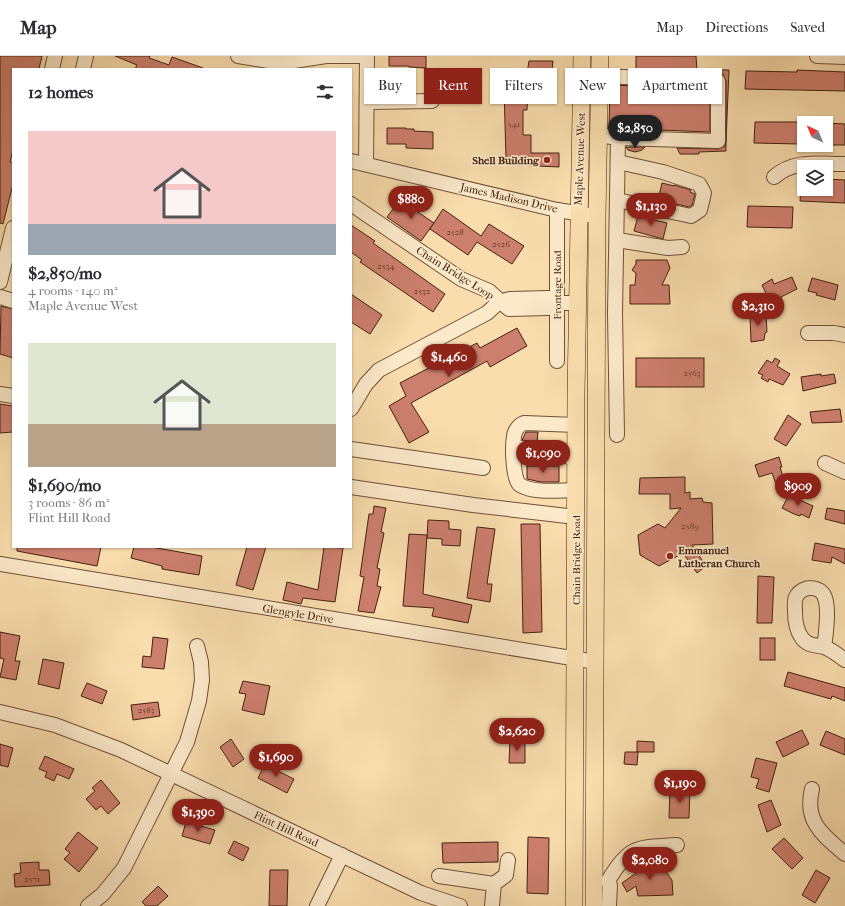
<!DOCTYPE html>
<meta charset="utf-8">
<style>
:root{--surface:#fff;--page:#f2f2f3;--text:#2b2b33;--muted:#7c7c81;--line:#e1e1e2;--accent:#8f2418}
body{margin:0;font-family:"IM FELL French Canon",serif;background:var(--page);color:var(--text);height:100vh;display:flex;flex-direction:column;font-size:15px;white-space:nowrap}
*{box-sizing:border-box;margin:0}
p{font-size:13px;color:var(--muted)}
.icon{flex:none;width:22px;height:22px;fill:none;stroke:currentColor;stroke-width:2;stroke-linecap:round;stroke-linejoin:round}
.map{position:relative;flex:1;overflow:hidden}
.drawer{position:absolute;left:12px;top:12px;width:340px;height:480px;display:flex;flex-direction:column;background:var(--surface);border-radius:0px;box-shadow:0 1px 3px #0004}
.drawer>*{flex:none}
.hud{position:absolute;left:364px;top:12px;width:380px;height:36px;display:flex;gap:8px}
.needle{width:26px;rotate:316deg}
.fabs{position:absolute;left:797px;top:60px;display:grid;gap:8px}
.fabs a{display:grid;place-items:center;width:36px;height:36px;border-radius:0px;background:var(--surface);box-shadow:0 1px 3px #0004;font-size:20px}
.price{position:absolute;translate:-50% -34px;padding:0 9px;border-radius:14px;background:var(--accent);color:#fff;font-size:13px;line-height:26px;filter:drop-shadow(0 1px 2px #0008)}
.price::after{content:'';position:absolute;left:50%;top:24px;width:12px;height:9px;margin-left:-6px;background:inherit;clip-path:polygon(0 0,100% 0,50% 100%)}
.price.selected{background:#222;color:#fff}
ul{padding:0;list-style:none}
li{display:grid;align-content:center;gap:8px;height:212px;padding:0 16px}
li span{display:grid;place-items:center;height:124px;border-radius:0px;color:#555}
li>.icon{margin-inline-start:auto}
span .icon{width:72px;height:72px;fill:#fffc;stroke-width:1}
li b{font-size:17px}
h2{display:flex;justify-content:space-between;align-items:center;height:48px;padding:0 16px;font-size:17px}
.chip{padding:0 14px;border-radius:0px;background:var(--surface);box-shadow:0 1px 3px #0004;font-size:14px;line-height:36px}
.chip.selected{background:var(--accent);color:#fff}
header{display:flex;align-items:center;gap:24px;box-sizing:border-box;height:56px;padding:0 20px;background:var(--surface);border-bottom:1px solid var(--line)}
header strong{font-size:19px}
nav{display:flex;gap:22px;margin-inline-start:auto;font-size:14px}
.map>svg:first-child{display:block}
.building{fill:#cd7f6e;stroke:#42210e}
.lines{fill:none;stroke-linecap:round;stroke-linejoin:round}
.minor-casing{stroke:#705036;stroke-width:16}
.major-casing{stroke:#42210e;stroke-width:18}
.minor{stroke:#fbe9ca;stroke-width:14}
.major{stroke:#f9ddad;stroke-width:17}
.poi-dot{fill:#8f2418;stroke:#fbe9ca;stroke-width:1.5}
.labels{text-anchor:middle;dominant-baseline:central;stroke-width:3.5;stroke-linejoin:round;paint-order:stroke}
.number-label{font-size:9px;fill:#653826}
.street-label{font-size:11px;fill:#42210e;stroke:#fbe9ca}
.poi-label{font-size:11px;font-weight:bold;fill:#42210e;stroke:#fbe9ca;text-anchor:end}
</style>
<header>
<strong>Map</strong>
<nav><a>Map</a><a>Directions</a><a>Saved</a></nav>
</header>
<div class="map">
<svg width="845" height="850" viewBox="0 0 845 850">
<rect width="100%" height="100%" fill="#f9ddad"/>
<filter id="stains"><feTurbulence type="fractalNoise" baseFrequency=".005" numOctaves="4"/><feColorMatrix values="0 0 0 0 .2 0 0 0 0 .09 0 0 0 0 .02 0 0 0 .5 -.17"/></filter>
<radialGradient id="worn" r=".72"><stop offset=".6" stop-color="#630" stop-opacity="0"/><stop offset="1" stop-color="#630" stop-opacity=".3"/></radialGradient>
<g class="building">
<polygon points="0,0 42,0 39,13 13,13 13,94 10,106 13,106 13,128 3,168 0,167"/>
<polygon points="115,0 150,0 149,2 169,9 172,1 203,12 203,13 135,13 137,9"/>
<polygon points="389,0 426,0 426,12 409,11 409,10 389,10"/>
<polygon points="636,0 696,0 697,14 729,14 726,85 726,25 723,18 636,13"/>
<polygon points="529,5 553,5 551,24 526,24"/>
<polygon points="797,14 845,16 845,35 745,33 746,15 797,16"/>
<polygon points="610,29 710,33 710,76 609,72"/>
<polygon points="504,32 528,32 527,54 523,54 523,79 531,79 531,97 559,97 559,111 516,109 516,104 506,103"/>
<polygon points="755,66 800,66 799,88 754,87"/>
<polygon points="826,67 845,68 845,89 826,89"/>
<polygon points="387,72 406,72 406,73 414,73 414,75 433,76 433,93 406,92 406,88 387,88"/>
<polygon points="726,85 726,95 699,96 699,98 680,98 677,92 718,93 725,90"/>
<polygon points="626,91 645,91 642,94 635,96 628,94"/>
<polygon points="826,123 845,124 845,147 800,145 801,133 826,133"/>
<polygon points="662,127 674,130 674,129 691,134 690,136 695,138 692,149 689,151 658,144"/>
<polygon points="400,144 434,167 421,185 387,161"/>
<polygon points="748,150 793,151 792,172 747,171"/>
<polygon points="443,153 481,180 489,168 524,190 512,208 477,186 468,199 430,173"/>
<polygon points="638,160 667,167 663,183 634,175"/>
<polygon points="351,169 375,185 373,187 445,238 433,256 360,206 362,204 351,196"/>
<polygon points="636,204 667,204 670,212 662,229 669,229 670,248 630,248 630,229 635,229 636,217 632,214 636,208"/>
<polygon points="792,221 797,233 781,241 782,244 772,250 762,229 772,223 774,228"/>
<polygon points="812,222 838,229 835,244 816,239 817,237 808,235"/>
<polygon points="351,238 382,259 370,278 351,266"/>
<polygon points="1,250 13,253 13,302 0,298"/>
<polygon points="766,257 767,276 765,277 764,284 751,286 750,259"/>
<polygon points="517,272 527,290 490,311 487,305 411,347 429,376 409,387 389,350 406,340 400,327 477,287 480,292"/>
<rect x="636" y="302" width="68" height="29"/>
<polygon points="775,302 780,305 777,310 790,318 783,329 769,323 768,326 761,322 763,319 758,317 767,304 772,307"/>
<polygon points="821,318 821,320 834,318 836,327 803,335 801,321"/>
<polygon points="0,348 13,350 13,376 0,377"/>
<polygon points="840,353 842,366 812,367 810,356"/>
<polygon points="788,359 801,368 786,390 774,383"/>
<polygon points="526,376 538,376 537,386 522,384"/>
<polygon points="779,401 782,411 780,411 785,427 777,431 772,417 759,421 755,409"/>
<polygon points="527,410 559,410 559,426 541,426 527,423"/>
<polygon points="685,421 685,437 690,436 690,443 702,442 703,446 712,447 713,488 692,489 706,510 697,517 683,497 659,510 640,499 638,479 658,468 665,472 681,452 670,453 670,438 639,438 640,422"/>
<polygon points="789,439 813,450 809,462 801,458 800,460 794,458 782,452"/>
<polygon points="374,450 386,452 381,476 384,477 377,512 380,513 377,530 381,531 374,557 358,555 364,521 360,520 369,458 373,458"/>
<polygon points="827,452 845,455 845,468 825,463"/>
<polygon points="428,464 449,465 449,473 461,474 460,490 442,489 442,483 427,482"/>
<polygon points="521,468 540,468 542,576 523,577"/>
<polygon points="477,471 495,473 487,528 492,528 490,546 467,542"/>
<polygon points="409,478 427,479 423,538 472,549 468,567 432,560 434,552 403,550"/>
<polygon points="815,487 845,493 845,508 832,501 831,507 812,504"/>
<polygon points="17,491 101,491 97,510 17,495"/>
<polygon points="134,491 151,491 202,500 199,519 162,513 162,510 131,502"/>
<polygon points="247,491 266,491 253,534 236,529"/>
<polygon points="324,491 343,492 335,546 303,542 301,548 283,544 287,526 318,534"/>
<polygon points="758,520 774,521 772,567 757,567"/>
<polygon points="0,576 20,580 15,605 20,605 16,624 0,621 4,603 0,602"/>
<polygon points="153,581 168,583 164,613 142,611 143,600 151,601"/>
<rect x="760" y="582" width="15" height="22"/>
<polygon points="43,603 64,607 59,633 38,628"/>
<polygon points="788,616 845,632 845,645 832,640 831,643 784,630"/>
<polygon points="243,625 270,630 264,659 242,654 246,638 239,637"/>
<polygon points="87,627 107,635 102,648 81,640"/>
<polygon points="158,646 160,660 133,664 131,649"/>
<polygon points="802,674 809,688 783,701 776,686"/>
<polygon points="826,675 845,683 845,699 820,689"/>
<polygon points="231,683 244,703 233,711 220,691"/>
<polygon points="510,685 525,685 525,707 509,707"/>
<polygon points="637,685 654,686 654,696 637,696"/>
<polygon points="0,688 13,692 8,711 0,709"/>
<polygon points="625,696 638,696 637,709 624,708"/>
<polygon points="45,700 74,713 69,723 57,718 54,725 45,721 47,716 39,713"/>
<polygon points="756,702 777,707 769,736 756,732 759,723 751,721"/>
<polygon points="266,706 277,711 276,714 294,723 287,737 258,722"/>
<polygon points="101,724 120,747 108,758 101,750 96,754 86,743 95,735 92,732"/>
<polygon points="670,733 690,733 689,762 669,762"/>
<polygon points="771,744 781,769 767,776 758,749"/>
<polygon points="186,766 215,774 210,788 182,780"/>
<polygon points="78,776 98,792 79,816 64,803 70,797 65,793"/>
<polygon points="528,781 549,782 548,838 527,837"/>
<polygon points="784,782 803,802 792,813 772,793"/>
<polygon points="234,785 249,792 243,805 228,797"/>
<polygon points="498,786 498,806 443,807 442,787"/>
<polygon points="39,806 39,814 49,814 50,829 15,831 14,818 21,817 20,807"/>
<polygon points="654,806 657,811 661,809 672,824 673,839 638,840 636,830 627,836 622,827 639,815 638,813 646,807"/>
<polygon points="270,814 288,814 287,850 269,850"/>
<polygon points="816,814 830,822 815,847 802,839"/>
<polygon points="158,830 168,840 157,850 146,850 142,846"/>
</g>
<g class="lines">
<defs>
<g id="minor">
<polyline points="238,0 281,7 326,0 367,0"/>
<polyline points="817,0 845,1"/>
<polyline points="52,13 55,0"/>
<polyline points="83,13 86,0"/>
<polyline points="600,20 718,25 718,85 618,82"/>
<polyline points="368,46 432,45"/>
<polyline points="599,79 618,82 615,257 617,379"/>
<polyline points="351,105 557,154 589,159"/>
<polyline points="366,108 367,0"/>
<path d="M 774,121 C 794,103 820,108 845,108"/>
<polyline points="617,144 691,160 700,154 704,137 699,128 663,116 618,106"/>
<polyline points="351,148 461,223 489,235 509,253 548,252 557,247"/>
<polyline points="557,154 557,305"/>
<polyline points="617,184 668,192 682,191"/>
<polyline points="0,226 13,172"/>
<polyline points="0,241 13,245"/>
<polyline points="808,277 834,277 845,279"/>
<polyline points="0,338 13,340"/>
<polyline points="351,353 366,328 379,314 487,257 499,246 510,243 549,242 557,247 577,247"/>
<polyline points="515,391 576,402"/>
<polyline points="351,393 483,412"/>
<polyline points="825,407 845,416"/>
<polyline points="351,431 473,449 576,461"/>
<path d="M 576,434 C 560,434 535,438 520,429 C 513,425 512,390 514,381 C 514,375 519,369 524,367 L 576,369"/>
<polyline points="0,508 596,606"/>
<path d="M 824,591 C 826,579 829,553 825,542 C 821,529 802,529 796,541 C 794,545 795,551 795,556 C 795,566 796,574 802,582 C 808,590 815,589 824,591 C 831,593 839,600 845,604"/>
<polyline points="0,656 55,669 121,694 421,837 460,850"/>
<path d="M 812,733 C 804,766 823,779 845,798"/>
<polyline points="439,820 494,828"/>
<polyline points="88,850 103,838 124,812 187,686 199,645 202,624 201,606 197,590"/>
<polyline points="317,850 342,799"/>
<polyline points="492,850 494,828 506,819 508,804"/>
<path d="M 609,850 L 610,829 L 608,825 C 630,788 637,792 677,789"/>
</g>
<g id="major">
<polyline points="574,850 576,338 582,0"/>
<polyline points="594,850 597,160 600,0"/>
</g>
</defs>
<use href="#minor" class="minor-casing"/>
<use href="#major" class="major-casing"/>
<use href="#minor" class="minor"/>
<use href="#major" class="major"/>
</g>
<g class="poi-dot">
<circle cx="547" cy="104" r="4"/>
<circle cx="670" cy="500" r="4"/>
</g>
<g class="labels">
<g class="number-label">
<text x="514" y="68">541</text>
<text x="455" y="176">2528</text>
<text x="501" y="188">2526</text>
<text x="386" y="210">2534</text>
<text x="422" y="235">2532</text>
<text x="692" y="317">2563</text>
<text x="690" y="470">2589</text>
<text x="146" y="654">2583</text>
<text x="32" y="823">2571</text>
</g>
<g class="street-label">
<text transform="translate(580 103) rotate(-88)">Maple Avenue West</text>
<text transform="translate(509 142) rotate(13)">James Madison Drive</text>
<text transform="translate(455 217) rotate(32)">Chain Bridge Loop</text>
<text transform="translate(557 229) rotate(-90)">Frontage Road</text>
<text transform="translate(576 504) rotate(-90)">Chain Bridge Road</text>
<text transform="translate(298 558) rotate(9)">Glengyle Drive</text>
<text transform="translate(286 773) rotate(25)">Flint Hill Road</text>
</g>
<g class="poi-label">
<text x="539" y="104">Shell Building</text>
<text x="678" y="494" text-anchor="start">Emmanuel<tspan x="678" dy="13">Lutheran Church</tspan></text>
</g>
</g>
<rect width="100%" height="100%" filter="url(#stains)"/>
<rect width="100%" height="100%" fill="url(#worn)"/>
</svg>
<div class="fabs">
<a><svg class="needle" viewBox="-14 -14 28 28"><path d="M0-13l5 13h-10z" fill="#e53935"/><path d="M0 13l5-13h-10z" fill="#7c7c81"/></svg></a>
<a><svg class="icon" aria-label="layers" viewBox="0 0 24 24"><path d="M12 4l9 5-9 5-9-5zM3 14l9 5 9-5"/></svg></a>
</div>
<b class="price selected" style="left:635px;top:93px">$2,850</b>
<b class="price" style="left:411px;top:164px">$880</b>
<b class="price" style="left:651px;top:171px">$1,130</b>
<b class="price" style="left:758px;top:271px">$2,310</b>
<b class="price" style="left:449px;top:322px">$1,460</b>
<b class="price" style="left:543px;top:418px">$1,090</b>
<b class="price" style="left:798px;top:451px">$909</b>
<b class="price" style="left:517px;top:696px">$2,620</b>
<b class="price" style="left:276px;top:722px">$1,690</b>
<b class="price" style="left:680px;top:748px">$1,190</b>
<b class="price" style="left:198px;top:777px">$1,390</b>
<b class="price" style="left:650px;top:825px">$2,080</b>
<div class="hud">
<a class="chip">Buy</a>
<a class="chip selected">Rent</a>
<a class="chip">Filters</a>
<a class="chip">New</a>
<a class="chip">Apartment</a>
</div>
<section class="drawer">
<h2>12 homes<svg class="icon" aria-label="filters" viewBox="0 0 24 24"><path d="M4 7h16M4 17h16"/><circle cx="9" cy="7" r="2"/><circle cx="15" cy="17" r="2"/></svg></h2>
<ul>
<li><span style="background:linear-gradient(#f6c9c9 75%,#9aa5b1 0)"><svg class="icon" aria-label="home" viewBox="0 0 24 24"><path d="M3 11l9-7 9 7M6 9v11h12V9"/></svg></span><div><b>$2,850/mo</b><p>4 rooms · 140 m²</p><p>Maple Avenue West</p></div></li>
<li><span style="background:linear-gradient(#dfe7d0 65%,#b9a48a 0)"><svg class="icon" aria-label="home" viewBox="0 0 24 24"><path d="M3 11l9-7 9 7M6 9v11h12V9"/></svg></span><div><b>$1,690/mo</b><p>3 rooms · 86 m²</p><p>Flint Hill Road</p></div></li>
</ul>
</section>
</div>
